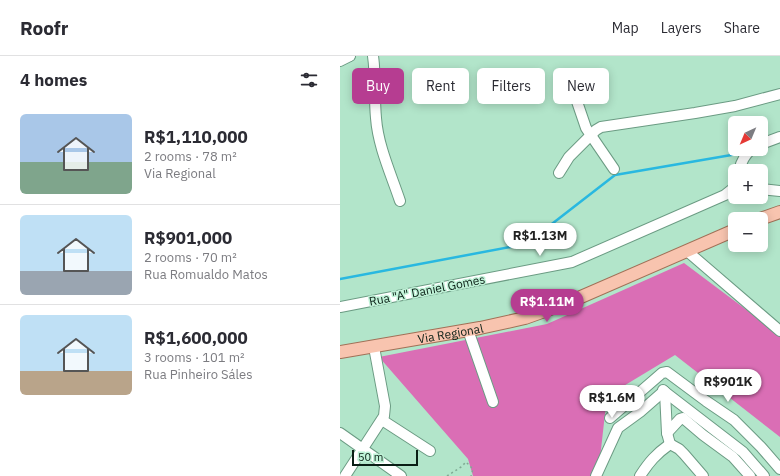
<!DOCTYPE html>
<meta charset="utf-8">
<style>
:root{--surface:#fff;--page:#f2f2f3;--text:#2b2b33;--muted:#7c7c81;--line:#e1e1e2;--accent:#b63d91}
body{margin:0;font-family:"IBM Plex Sans",sans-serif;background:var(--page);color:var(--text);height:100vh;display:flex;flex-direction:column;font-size:15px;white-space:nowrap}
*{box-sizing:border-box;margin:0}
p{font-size:13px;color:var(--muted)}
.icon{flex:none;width:22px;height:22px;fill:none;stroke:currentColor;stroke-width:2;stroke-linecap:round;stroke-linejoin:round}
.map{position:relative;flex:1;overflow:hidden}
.sheet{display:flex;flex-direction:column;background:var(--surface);width:340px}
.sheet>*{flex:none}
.top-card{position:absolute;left:12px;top:12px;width:368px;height:36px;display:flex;gap:8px}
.needle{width:26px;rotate:224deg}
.tools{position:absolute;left:388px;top:60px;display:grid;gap:8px}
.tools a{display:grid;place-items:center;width:40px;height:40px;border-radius:6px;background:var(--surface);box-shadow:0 2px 10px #0003;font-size:20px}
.scale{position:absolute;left:12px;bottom:10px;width:66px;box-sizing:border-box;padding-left:4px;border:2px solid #0a1e15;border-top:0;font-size:11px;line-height:14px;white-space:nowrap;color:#0a1e15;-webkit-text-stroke:3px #bff2d7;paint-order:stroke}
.price{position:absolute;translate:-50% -34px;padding:0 9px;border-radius:14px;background:#fff;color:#222;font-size:13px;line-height:26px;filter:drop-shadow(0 1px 2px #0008)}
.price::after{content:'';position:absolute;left:50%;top:24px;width:12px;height:9px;margin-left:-6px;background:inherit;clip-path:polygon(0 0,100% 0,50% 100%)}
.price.active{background:var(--accent);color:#fff}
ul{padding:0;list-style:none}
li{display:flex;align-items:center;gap:12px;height:100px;padding:0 20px}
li+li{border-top:1px solid var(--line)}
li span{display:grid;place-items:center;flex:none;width:112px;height:80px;border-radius:6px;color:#555}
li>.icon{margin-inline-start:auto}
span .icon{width:48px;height:48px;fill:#fffc;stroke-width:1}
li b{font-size:17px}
h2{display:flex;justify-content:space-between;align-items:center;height:48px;padding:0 20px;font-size:17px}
.tag{padding:0 14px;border-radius:6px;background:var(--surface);box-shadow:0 2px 10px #0003;font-size:14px;line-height:36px}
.tag.active{background:var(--accent);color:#fff}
header{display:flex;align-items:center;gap:24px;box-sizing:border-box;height:56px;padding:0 20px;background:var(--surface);border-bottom:1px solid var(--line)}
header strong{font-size:19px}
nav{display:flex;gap:22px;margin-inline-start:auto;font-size:14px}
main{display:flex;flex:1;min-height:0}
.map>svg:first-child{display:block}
.forest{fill:#da6eb5}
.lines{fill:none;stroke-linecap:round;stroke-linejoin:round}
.stream{stroke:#29b8e0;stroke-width:2.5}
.minor-casing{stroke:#6b9b83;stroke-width:12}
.major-casing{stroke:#a17057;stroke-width:14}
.path{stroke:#7fa993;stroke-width:1.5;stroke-dasharray:2 3;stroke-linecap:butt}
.minor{stroke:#fff;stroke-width:10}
.major{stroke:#f8c4af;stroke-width:12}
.labels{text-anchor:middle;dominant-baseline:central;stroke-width:3;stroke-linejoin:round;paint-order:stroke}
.street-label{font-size:12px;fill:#0a1e15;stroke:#bff2d7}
</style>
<header>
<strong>Roofr</strong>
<nav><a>Map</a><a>Layers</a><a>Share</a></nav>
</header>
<main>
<section class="sheet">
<h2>4 homes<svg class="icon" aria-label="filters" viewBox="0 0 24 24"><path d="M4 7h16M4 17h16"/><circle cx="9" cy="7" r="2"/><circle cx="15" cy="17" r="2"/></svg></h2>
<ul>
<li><span style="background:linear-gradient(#a9c7e8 60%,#7fa58c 0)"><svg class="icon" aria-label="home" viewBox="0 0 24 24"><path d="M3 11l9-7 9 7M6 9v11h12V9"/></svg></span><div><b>R$1,110,000</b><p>2 rooms · 78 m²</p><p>Via Regional</p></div></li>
<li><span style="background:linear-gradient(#bfe0f5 70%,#9aa5b1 0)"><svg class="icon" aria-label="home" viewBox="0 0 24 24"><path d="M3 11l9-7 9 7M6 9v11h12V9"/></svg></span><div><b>R$901,000</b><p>2 rooms · 70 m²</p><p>Rua Romualdo Matos</p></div></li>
<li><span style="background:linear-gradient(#bfe0f5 70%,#b9a48a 0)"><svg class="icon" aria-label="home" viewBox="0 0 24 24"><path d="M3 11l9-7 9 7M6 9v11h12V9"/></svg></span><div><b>R$1,600,000</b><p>3 rooms · 101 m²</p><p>Rua Pinheiro Sáles</p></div></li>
</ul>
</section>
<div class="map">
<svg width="440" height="420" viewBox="0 0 440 420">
<rect width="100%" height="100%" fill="#b2e5ca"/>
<polygon class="forest" points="344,207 440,279 440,381 335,299 267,340 258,420 133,420 128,403 39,301 207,268"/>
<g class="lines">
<polyline class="stream" points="0,223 186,188 275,119 403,97"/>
<defs>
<g id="minor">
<path d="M 33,0 C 36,21 34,41 36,62 C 38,90 51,118 60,145"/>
<polyline points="0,5 10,0"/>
<polyline points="231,28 246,72 274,113"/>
<polyline points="421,88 440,81"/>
<path d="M 399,115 C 401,106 404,99 412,93"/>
<polyline points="219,117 229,101 256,74 261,71 355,57 395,50 440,38"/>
<polyline points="421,133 440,135"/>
<polyline points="347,195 440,275"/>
<polyline points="0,251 232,206 385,139 395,131"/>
<polyline points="128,274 153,346"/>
<polyline points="323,334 325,336 327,377 330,388"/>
<polyline points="325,336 403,396 424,420"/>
<polyline points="270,362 322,317 327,316 366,345 394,364 421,391 440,413"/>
<polyline points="42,364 90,395"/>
<polyline points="0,377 61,420"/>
<polyline points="327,377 340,363 343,362 363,379 393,401 410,420"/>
<polyline points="330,388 339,393 344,398 363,420"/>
<polyline points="5,420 44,360 45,350 34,291"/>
<polyline points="256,420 278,372 300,356 324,335"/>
<path d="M 300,420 C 309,406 316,398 330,388"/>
</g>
<g id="major">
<polyline points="420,163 440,156"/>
<path id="s1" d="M 0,296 L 140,272 L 185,262 L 227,247 L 395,174"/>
</g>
</defs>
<use href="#minor" class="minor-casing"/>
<use href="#major" class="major-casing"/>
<polyline class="path" points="107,420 121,411 126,406 133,413 131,420"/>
<use href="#minor" class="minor"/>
<use href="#major" class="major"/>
</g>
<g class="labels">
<g class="street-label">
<text transform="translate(87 234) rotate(-11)">Rua "A" Daniel Gomes</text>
<text stroke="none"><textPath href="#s1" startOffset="112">Via Regional</textPath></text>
</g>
</g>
</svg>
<div class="tools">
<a><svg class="needle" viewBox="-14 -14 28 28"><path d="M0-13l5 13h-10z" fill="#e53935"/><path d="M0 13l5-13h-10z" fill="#7c7c81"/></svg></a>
<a>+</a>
<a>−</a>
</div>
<div class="scale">50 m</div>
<b class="price" style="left:200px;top:201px">R$1.13M</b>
<b class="price active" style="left:207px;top:267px">R$1.11M</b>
<b class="price" style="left:388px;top:347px">R$901K</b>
<b class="price" style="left:272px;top:363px">R$1.6M</b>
<div class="top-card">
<a class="tag active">Buy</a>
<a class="tag">Rent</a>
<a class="tag">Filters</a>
<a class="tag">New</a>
</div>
</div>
</main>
